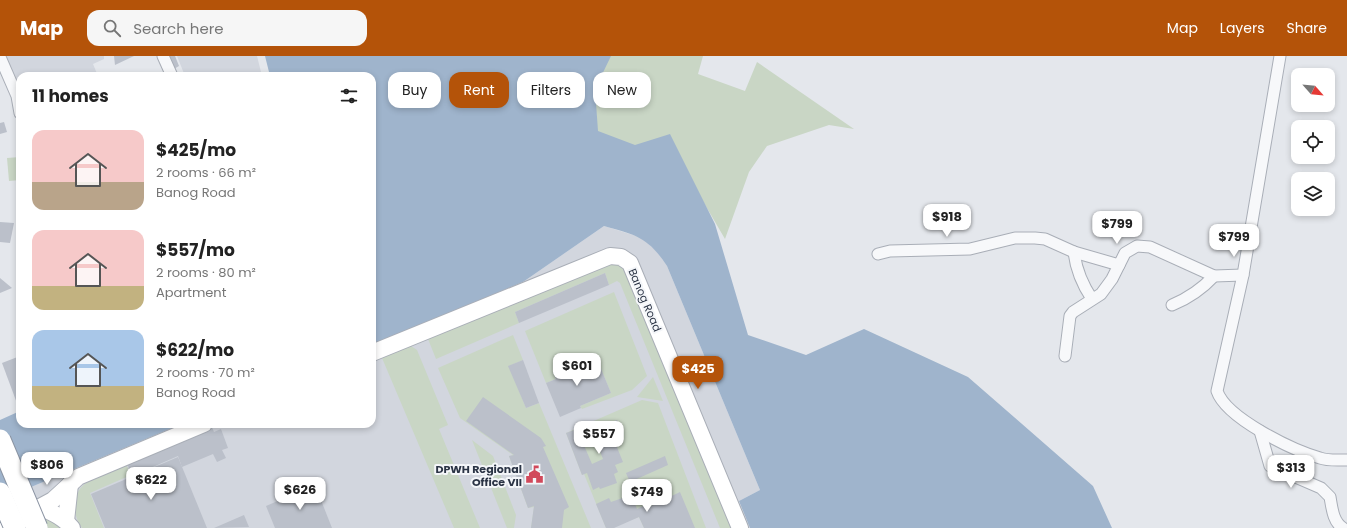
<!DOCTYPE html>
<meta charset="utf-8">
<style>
:root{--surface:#fff;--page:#f6f6f6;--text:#222;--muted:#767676;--accent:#b45309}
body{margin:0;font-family:Poppins,sans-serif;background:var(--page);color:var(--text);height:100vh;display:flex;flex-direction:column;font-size:15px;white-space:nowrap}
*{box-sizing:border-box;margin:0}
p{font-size:13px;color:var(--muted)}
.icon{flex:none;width:22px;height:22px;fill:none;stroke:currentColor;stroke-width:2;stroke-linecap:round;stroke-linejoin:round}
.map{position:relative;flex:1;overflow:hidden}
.details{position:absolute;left:16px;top:16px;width:360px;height:356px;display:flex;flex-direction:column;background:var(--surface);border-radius:12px;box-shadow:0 2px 6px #0003}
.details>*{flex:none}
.banner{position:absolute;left:388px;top:16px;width:380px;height:36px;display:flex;gap:8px}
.needle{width:26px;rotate:117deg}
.controls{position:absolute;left:1291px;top:12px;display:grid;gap:8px}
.controls a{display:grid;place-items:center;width:44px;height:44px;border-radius:8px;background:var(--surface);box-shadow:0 2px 6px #0003;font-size:20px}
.price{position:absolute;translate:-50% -34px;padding:0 9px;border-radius:8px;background:#fff;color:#222;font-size:13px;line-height:26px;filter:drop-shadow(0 1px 2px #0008)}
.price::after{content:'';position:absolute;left:50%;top:24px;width:12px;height:9px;margin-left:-6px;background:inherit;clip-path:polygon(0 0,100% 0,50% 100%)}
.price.current{background:var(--accent);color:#fff}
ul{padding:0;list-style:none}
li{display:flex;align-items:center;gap:12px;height:100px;padding:0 16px}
li span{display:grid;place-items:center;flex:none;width:112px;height:80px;border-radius:12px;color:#555}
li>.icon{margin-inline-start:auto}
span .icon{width:48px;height:48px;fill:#fffc;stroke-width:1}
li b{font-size:17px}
h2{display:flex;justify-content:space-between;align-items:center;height:48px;padding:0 16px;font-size:17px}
.tag{padding:0 14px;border-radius:12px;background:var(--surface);box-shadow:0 2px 6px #0003;font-size:14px;line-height:36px}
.tag.current{background:var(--accent);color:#fff}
header{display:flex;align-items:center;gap:24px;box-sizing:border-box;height:56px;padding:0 20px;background:var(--accent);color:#fff}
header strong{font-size:19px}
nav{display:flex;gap:22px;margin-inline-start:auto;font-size:14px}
.search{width:280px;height:36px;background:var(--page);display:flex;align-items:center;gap:10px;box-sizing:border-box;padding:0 14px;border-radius:12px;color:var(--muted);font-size:15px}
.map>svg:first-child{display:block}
.built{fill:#d2d6de}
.green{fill:#c9d6c5}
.water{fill:#9fb4cc}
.building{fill:#bbc0ca}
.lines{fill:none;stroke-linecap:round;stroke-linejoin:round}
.street-casing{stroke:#a9aeb7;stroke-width:13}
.secondary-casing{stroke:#a9aeb7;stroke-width:18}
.street{stroke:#f7f8fa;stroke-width:11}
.secondary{stroke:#fff;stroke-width:16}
.highway-bridge-casing{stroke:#8b94a3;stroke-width:23;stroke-linecap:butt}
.highway-bridge{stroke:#fff;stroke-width:21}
.labels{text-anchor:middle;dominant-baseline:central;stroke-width:4;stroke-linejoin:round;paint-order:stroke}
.street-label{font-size:11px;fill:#2b3445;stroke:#f4f6f9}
.poi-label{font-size:11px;font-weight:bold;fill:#2b3445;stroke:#f4f6f9;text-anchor:end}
</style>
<header>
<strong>Map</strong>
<div class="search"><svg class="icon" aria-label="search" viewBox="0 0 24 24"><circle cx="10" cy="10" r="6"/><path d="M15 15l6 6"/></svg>Search here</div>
<nav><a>Map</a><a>Layers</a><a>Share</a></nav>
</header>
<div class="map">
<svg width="1347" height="472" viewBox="0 0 1347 472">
<rect width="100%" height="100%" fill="#e4e7ec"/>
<g class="built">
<polygon points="4,0 104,0 104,3 93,8 98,20 20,20 20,33"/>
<polygon points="177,0 257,0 262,20 185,20"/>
<polygon points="604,170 643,182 659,198 667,210 760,434 739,445 750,472 0,472 0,444 182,368 372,368 372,289 523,226"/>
</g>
<g class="green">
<polygon points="492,0 703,0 698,18 745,35 757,6 854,73 829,69 767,90 749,116 725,183 672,92 604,92"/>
<polygon points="20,101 20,124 9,125 7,102"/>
<polygon points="608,206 621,209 627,215 735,472 720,472 620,227 617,225 609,229 605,217 515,256 519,267 436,303 428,283"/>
<polygon points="614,236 647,320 632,334 582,353 580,350 611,337 597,303 574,315 571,309 553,316 556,323 546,327 525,275"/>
<polygon points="513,279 523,304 509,310 526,352 539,347 591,472 531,472 534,451 528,452 509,400 513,399 460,362 438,312"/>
<polygon points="411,290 417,294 448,369 439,373 480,472 454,472 382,302"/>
<polygon points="653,321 663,345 637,341"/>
<polygon points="642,344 658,347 706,472 644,472 639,461 606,472 584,418 582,419 566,377"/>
<polygon points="472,384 493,400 516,459 514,472 507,472"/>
<path d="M 126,408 L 131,419 L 90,437 L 104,472 L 82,472 C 78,466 75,460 75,452 C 73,423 105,418 126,408 Z"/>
<polygon points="44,462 55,465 64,472 48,472"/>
</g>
<g class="water">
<path d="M 265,0 L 611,0 L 595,33 L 598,75 L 635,89 L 670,78 L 715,168 L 748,279 L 806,299 L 864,273 L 968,321 L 1093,430 L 1112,472 L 750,472 L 739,445 L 760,434 L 667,210 C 648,181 636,179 604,170 L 523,226 L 372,289 L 372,20 L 270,20 Z"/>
<polygon points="20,355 20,368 182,368 0,444 0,364"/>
</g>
<g class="building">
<polygon points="114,0 134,0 115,9"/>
<polygon points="165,0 175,0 179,10 174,13"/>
<polygon points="4,66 7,76 0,78 0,67"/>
<polygon points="0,166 14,167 10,187 0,186"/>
<polygon points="605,217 609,229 519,267 515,256"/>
<polygon points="0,222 12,232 0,237"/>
<polygon points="20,300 20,349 18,350 2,307"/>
<polygon points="597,303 611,337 580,350 581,352 560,361 546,327 556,323 553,316 571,309 574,315"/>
<polygon points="523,304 539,347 526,352 508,310"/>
<polygon points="483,341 541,382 546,390 543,391 569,451 564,454 562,472 531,472 534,450 528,452 509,400 514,399 466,365"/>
<polygon points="617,364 623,380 614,384 623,406 615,409 618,416 614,418 617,427 600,433 599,431 593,434 587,417 582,419 566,377 577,373 592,408 603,403 592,375"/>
<polygon points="212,371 214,376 221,373 228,392 222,394 226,402 217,406 213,398 182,411 178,400 132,420 127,407"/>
<polygon points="665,400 668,409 630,426 626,417"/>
<polygon points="178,401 207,472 105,472 91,438"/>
<polygon points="315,429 332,472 275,472 266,450"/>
<polygon points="680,436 695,472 644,472 639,461 614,472 606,472 596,448 609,442 611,446 631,439 637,453 649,447 651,450"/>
<polygon points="244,459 249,471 214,472"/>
</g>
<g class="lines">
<defs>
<g id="street">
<polyline points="163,0 172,20"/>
<path d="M 1280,0 L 1243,219 L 1217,335 C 1226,362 1292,394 1320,402 C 1328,405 1338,404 1347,404"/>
<polyline points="0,1 17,40 20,57"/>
<path d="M 1074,196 C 1076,214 1082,228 1092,243"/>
<polyline points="878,198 890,195 970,193 1015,182 1035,182 1045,183 1074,196 1119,209"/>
<path d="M 1172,249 C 1189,242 1201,234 1214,220"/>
<polyline points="1065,300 1070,260 1073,256 1101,238 1112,223 1125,197 1137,190 1150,191 1214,220 1243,219"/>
<path d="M 1260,375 L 1270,410 L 1321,432 L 1330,441 C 1332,452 1333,466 1343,472"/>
</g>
<g id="secondary">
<polyline points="372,297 610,200 621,201 630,207 740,472"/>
<path d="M 40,451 C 53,457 63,461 72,472"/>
<polyline points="66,465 70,428"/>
<polyline points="0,467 40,451 53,444 78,421 204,368"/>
</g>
</defs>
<use href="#street" class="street-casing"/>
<use href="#secondary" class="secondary-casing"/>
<use href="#street" class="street"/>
<use href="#secondary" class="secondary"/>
<defs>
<g id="highway-bridge">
<polyline points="0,384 37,472"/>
<polyline points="0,437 15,472"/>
</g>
</defs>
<use href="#highway-bridge" class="highway-bridge-casing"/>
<use href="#highway-bridge" class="highway-bridge"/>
</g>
<defs>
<symbol id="civic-bare" viewBox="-9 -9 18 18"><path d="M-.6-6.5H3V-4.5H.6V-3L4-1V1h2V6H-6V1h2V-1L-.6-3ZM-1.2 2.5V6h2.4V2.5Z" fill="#d1495b" stroke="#f4f6f9" stroke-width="2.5" paint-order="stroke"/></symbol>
</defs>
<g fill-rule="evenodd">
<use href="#civic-bare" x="522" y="406" width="25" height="25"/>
</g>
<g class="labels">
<g class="street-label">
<text transform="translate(645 244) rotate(67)">Banog Road</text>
</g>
<g class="poi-label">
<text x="522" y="413">DPWH Regional<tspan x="522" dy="13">Office VII</tspan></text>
</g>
</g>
</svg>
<div class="controls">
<a><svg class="needle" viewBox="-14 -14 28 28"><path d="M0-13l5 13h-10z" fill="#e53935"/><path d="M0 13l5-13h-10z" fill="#767676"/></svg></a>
<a><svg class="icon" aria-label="locate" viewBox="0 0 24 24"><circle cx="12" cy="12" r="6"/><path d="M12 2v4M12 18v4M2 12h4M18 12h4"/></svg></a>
<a><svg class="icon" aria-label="layers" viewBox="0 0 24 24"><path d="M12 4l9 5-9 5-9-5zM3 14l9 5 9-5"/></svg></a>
</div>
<b class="price" style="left:947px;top:182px">$918</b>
<b class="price" style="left:1117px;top:189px">$799</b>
<b class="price" style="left:1234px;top:202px">$799</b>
<b class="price" style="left:577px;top:331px">$601</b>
<b class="price current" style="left:698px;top:334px">$425</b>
<b class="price" style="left:599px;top:399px">$557</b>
<b class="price" style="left:47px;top:430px">$806</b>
<b class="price" style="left:1291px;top:433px">$313</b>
<b class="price" style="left:151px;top:445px">$622</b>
<b class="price" style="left:300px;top:455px">$626</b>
<b class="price" style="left:647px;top:457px">$749</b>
<div class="banner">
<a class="tag">Buy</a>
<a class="tag current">Rent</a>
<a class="tag">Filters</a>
<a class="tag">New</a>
</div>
<section class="details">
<h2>11 homes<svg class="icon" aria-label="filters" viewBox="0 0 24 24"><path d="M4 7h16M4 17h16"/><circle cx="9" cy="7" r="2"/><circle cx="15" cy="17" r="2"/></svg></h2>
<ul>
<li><span style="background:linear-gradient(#f6c9c9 65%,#b9a48a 0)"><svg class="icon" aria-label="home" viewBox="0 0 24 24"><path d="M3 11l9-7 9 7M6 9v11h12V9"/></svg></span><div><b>$425/mo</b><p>2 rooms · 66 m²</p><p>Banog Road</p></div></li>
<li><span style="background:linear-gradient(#f6c9c9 70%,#c2b280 0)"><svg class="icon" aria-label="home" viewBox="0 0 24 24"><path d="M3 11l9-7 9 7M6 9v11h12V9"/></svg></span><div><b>$557/mo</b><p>2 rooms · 80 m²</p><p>Apartment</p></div></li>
<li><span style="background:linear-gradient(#a9c7e8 70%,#c2b280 0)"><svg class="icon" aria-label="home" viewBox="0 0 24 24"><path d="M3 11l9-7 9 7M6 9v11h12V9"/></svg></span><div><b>$622/mo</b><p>2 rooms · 70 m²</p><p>Banog Road</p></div></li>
</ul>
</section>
</div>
